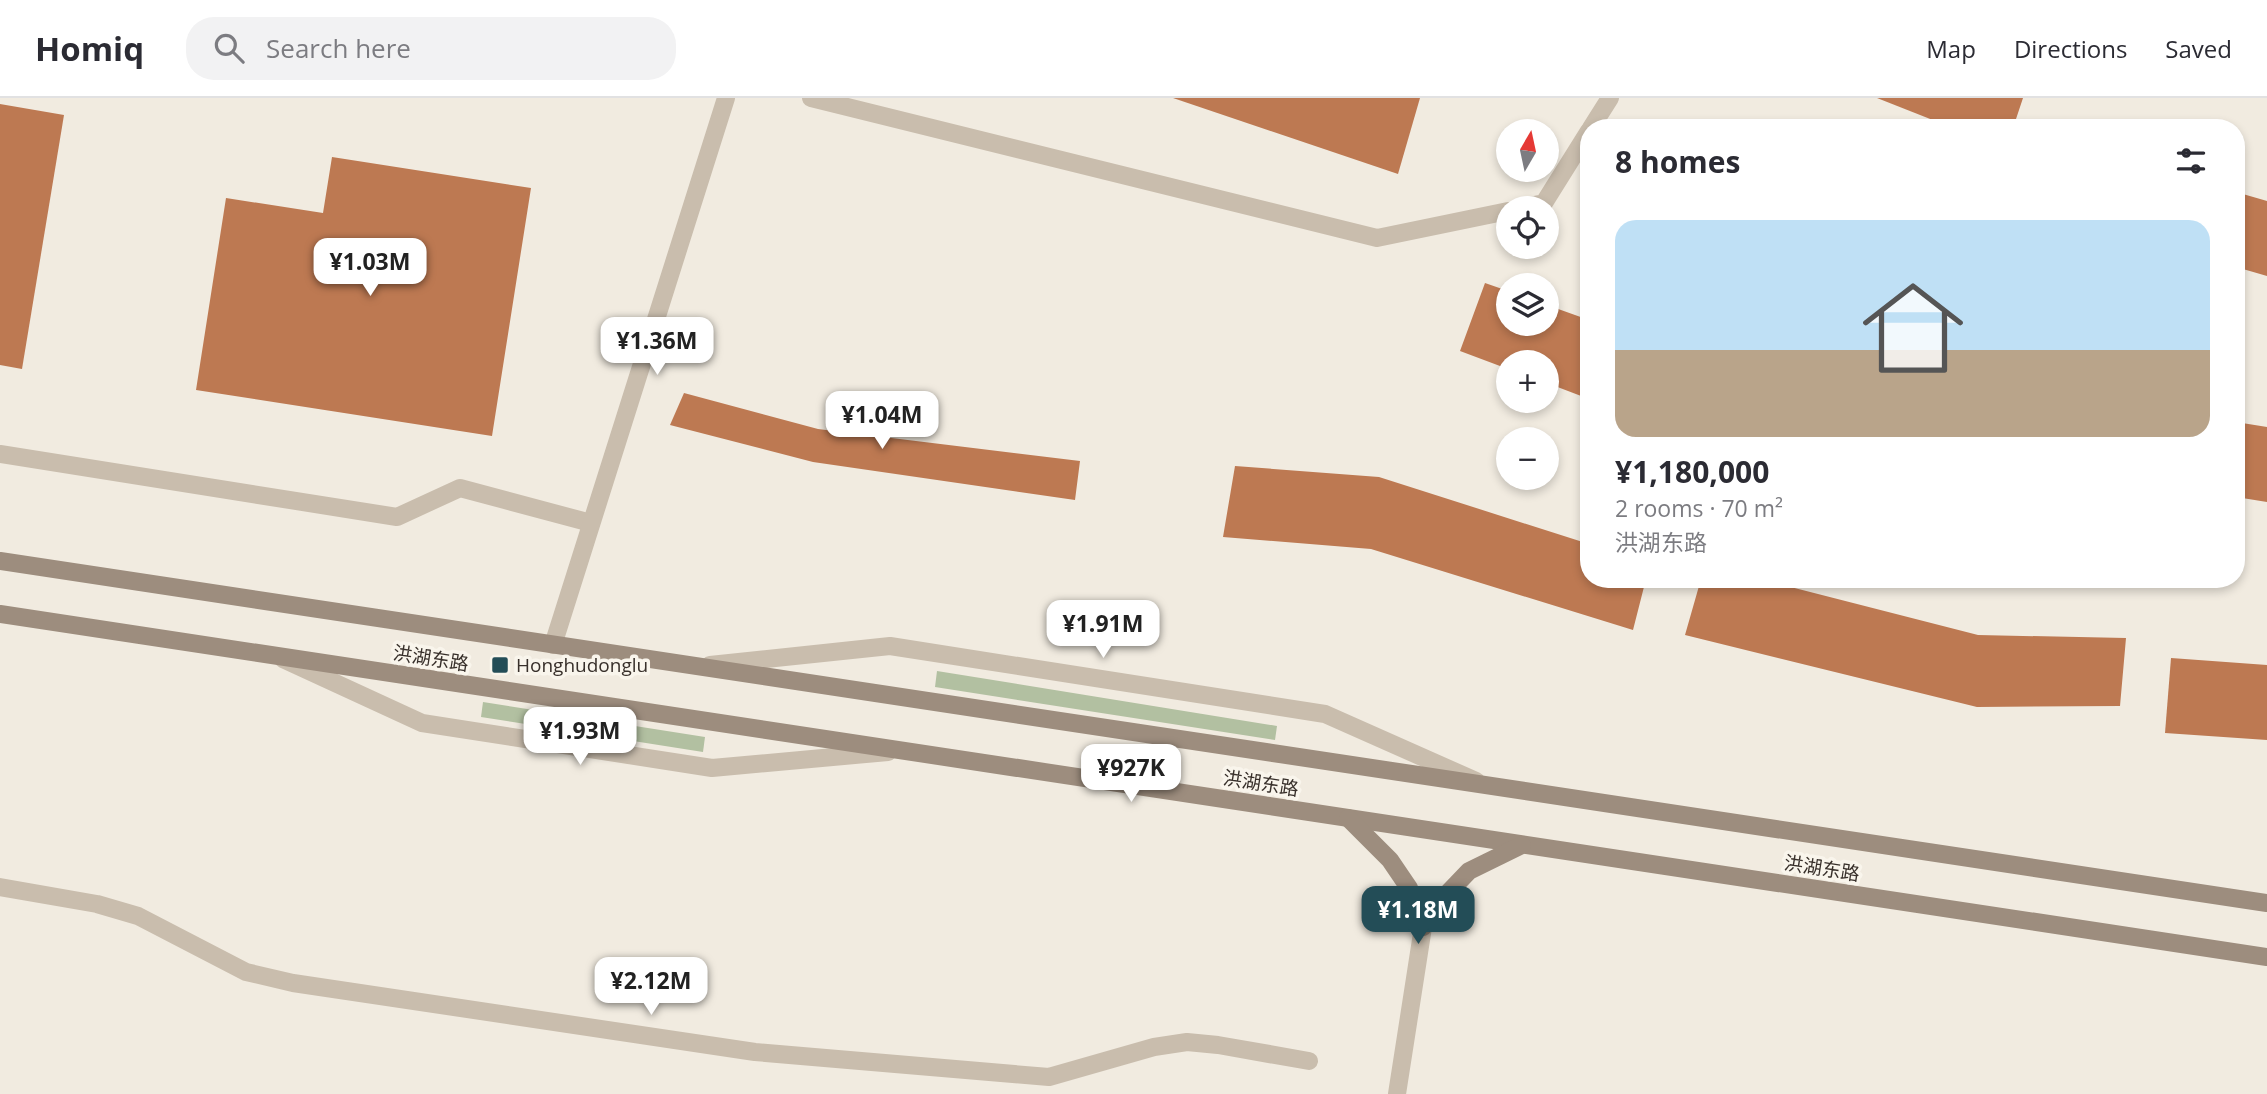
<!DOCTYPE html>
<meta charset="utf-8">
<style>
:root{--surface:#fff;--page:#f2f2f3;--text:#2b2b33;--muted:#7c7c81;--line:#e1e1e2;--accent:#234d57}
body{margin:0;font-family:"Open Sans","Noto Sans SC",sans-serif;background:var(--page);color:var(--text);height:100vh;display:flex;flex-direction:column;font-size:26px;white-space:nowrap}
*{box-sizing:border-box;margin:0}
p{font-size:23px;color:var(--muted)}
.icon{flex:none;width:38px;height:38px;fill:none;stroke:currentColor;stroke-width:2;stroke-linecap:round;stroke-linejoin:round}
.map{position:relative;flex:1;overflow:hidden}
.drawer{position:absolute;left:1580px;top:21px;width:665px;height:469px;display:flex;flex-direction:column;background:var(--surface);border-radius:28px;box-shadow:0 4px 10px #0003}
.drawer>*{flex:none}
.needle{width:46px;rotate:9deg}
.controls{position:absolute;left:1496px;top:21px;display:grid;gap:14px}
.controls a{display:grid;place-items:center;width:63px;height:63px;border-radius:50%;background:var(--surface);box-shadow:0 4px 10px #0003;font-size:35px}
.price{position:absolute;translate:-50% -60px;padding:0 16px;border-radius:14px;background:#fff;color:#222;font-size:23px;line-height:46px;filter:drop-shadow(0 2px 4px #0008)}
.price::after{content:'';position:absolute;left:50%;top:42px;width:21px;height:16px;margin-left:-10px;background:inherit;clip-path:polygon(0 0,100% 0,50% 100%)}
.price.current{background:var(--accent);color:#fff}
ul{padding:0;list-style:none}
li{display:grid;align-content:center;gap:14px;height:371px;padding:0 35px}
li+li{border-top:2px solid var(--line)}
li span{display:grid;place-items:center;height:217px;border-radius:21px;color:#555}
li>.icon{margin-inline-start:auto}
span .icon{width:126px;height:126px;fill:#fffc;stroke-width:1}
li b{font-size:30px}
h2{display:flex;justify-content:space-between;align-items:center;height:84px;padding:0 35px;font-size:30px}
header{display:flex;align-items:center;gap:42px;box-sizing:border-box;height:98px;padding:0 35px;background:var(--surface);border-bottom:2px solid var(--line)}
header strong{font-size:33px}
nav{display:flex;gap:38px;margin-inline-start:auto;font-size:24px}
.search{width:490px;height:63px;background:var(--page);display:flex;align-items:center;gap:18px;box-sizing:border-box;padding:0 24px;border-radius:28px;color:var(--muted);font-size:26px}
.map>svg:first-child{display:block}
.green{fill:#b2c0a1}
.building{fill:#bd7952}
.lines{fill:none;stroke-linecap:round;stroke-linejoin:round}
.lane{stroke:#c9bdad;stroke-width:18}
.street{stroke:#c9bdad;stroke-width:18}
.secondary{stroke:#9d8d7e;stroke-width:18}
.poi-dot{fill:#234d57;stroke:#f9f5ec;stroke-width:2.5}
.labels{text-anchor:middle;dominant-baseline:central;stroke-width:7;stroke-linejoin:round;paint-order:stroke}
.street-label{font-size:19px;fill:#38302b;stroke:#f9f5ec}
.poi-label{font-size:19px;fill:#38302b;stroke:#f9f5ec;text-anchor:start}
</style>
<header>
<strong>Homiq</strong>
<div class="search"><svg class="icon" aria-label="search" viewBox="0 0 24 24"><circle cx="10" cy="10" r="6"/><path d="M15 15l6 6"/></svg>Search here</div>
<nav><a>Map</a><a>Directions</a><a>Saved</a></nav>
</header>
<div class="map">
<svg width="2267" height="996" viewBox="0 0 2267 996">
<rect width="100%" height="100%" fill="#f1ebe0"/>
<g class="green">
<polygon points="937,573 1277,628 1275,642 935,589"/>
<polygon points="483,604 705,639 703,654 481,619"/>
</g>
<g class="building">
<polygon points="1173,0 1420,0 1398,76"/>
<polygon points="1877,0 2023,0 2013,30 1953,30"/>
<polygon points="0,6 64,17 22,271 0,267"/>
<polygon points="332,59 531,90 492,338 196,292 226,100 323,115"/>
<polygon points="2236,94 2267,103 2267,178 2236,169"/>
<polygon points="1485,185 1508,193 1508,226 1547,226 1547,207 1589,222 1589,301 1547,285 1547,264 1508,264 1508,271 1460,253"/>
<polygon points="684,295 818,331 1080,363 1075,402 813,364 670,327"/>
<polygon points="2236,324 2267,329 2267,404 2236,399"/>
<polygon points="1235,368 1379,379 1589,446 1589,481 1646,481 1633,532 1371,451 1223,439"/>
<polygon points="1701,481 1759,481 1978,537 2126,540 2120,608 1977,609 1685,537"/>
<polygon points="2171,560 2267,567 2267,642 2165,635"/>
</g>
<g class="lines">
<g class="lane">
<polyline points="811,0 1377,140 1508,113"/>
<polyline points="1591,30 1610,0"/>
<polyline points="1520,110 1544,105 1589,33"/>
<polyline points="0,356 397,419 460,390 591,425"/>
</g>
<g class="street">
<polyline points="553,547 726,0"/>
<polyline points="283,561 422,625 712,670 888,654"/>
<polyline points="710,567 890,548 1325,616 1476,683"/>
<polyline points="0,789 97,806 138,818 246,874 293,885 755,954 1049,979 1154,949 1187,944 1218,947 1309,963"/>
<polyline points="1397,996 1423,829"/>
</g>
<g class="secondary">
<polyline points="0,463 2267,805"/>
<polyline points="0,516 2267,859"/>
<polyline points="1348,720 1390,762 1409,790 1423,829 1446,797 1469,773 1522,747"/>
</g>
</g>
<rect class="poi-dot" x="491" y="558" width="18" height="18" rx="3.5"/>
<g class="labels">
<g class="street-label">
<text transform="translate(431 560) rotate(9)">洪湖东路</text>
<text transform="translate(1261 685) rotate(9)">洪湖东路</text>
<text transform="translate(1822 770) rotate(9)">洪湖东路</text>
</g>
<g class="poi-label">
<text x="516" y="567">Honghudonglu</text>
</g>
</g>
</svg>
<div class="controls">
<a><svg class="needle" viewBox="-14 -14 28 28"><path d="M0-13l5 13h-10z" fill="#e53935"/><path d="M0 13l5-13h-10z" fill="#7c7c81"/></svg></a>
<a><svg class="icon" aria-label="locate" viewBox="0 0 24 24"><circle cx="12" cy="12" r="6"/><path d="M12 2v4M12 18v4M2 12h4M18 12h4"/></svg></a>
<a><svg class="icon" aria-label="layers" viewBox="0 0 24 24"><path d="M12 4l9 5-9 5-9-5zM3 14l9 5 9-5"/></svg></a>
<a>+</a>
<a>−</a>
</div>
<b class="price" style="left:370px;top:200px">¥1.03M</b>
<b class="price" style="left:657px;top:279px">¥1.36M</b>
<b class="price" style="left:882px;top:353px">¥1.04M</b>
<b class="price" style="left:1103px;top:562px">¥1.91M</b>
<b class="price" style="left:580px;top:669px">¥1.93M</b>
<b class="price" style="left:1131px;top:706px">¥927K</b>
<b class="price current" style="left:1418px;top:848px">¥1.18M</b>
<b class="price" style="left:651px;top:919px">¥2.12M</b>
<section class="drawer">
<h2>8 homes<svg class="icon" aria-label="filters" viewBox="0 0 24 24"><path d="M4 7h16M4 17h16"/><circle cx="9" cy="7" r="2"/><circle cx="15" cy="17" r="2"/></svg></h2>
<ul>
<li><span style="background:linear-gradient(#bfe0f5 60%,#b9a48a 0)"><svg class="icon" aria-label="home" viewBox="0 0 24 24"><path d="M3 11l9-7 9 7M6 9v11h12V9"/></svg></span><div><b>¥1,180,000</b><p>2 rooms · 70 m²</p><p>洪湖东路</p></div></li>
</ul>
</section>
</div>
